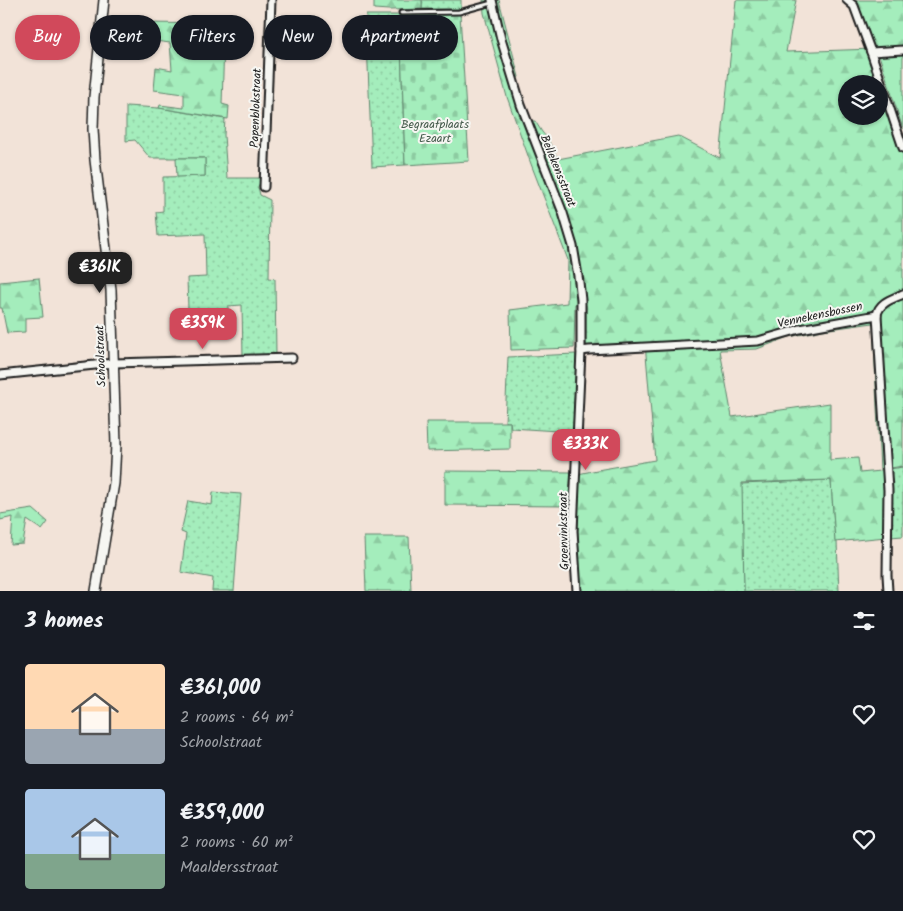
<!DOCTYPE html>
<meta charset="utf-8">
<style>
:root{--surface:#171b24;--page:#20242c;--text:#f1f3f6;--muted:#9ea1a6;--accent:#d1495b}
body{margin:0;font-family:Kalam,sans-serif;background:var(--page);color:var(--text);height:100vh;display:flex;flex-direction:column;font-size:19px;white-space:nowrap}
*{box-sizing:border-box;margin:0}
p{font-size:16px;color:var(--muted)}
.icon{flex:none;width:28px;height:28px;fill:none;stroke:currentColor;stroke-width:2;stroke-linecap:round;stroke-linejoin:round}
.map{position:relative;height:591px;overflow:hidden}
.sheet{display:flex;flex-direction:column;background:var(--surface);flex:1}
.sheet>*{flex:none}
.hud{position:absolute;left:15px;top:15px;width:500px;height:45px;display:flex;gap:10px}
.buttons{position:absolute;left:838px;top:75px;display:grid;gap:10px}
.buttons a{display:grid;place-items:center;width:50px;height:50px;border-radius:50%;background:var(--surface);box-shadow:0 1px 4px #0004;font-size:25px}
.price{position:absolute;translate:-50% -42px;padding:0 11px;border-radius:10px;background:var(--accent);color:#fff;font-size:16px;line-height:32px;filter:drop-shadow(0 1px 2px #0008)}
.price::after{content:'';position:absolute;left:50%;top:30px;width:15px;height:11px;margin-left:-8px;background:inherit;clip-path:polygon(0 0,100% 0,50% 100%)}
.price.on{background:#222;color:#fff}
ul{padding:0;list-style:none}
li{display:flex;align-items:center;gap:15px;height:125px;padding:0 25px}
li span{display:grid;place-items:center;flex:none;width:140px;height:100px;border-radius:5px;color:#555}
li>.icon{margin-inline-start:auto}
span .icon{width:60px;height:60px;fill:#fffc;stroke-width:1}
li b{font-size:21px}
h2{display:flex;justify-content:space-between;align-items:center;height:60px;padding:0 25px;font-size:21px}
.tag{padding:0 18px;border-radius:22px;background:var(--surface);box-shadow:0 1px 4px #0004;font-size:18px;line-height:45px}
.tag.on{background:var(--accent);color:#fff}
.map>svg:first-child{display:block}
.grass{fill:url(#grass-dots);stroke:#60846c}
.forest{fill:url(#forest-firs);stroke:#60846c;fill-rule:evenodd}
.cemetery{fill:url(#cemetery-stones);stroke:#60846c}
.pitch{fill:#a4edbc;stroke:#60846c}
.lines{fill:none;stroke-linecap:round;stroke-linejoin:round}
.service-casing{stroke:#1c1c1c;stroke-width:7}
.minor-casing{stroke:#1c1c1c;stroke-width:11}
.tertiary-casing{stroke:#1c1c1c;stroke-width:12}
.service{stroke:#f6f6f2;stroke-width:3}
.minor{stroke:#f6f6f2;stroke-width:7}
.tertiary{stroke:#f6f6f2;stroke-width:9}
.labels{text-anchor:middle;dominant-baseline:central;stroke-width:4;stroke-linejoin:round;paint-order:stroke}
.street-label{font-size:12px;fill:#1c1c1c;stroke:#f6f6f2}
.park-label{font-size:12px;fill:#455b4c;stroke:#f6f6f2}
</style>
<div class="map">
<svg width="903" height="591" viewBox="0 0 903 591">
<defs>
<pattern id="grass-dots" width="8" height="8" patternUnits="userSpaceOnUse" patternTransform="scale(1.25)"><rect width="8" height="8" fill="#a4edbc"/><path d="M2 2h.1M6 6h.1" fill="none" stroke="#8dcba1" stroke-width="1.8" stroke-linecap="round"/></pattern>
<pattern id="forest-firs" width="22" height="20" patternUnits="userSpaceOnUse" patternTransform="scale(1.25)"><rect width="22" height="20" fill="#a4edbc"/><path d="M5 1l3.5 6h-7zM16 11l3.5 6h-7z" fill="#8dcba1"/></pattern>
<pattern id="cemetery-stones" width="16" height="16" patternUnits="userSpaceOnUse" patternTransform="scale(1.25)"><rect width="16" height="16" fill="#a4edbc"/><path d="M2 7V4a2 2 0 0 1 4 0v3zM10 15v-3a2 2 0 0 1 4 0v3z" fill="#8dcba1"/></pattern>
</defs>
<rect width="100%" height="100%" fill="#f2e3d8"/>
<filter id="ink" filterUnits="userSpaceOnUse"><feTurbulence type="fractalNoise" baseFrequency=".02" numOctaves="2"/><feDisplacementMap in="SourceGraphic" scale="10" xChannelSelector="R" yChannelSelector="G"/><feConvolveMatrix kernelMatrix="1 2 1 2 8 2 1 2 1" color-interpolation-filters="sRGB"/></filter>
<g filter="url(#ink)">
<g class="grass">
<rect x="422" y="0" width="39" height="9"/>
<polygon points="366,15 400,15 405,165 372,167"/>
<polygon points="126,106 159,108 225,119 224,135 227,178 262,178 258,187 260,195 270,200 269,278 275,279 276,356 243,357 242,305 228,306 228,312 208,309 188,309 187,278 206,277 205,234 158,236 156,212 163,211 163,177 205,176 205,158 150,158 135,140 126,141"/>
<polygon points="576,354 573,432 511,428 510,422 505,422 508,357"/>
<polygon points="903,467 903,536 890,537 889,469"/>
<polygon points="831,480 835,541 837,542 839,591 744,591 741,484"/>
<polygon points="213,492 241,494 234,591 212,591 213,578 181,572 186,534 181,532 188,501 212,505"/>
</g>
<g class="forest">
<polygon points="374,0 422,0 422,9 389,10 374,9"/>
<path d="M 483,0 L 499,0 L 519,77 L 516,79 L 531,121 L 535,121 L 542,132 L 547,138 L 558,159 L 678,136 L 720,158 L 736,0 L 796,0 L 786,52 L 874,49 L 856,0 L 903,0 L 903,49 L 868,53 L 903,153 L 903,466 L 885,469 L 886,537 L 835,542 L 831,480 L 742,483 L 744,591 L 581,591 L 578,545 L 578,474 L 597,470 L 655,460 L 645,343 L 586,347 L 586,305 L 575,304 L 574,348 L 511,350 L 510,310 L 567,303 L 568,260 L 531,164 L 507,97 L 484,13 ZM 846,84 L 879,84 L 879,116 L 846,116 ZM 873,323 L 880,471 L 860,473 L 858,458 L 830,460 L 830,403 L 732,417 L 720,350 L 757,349 L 789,337 L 823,330 Z"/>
<polygon points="147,23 220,24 220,42 224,43 222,104 229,106 228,119 159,108 160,105 184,108 184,94 154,90 156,67 172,70 170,43 148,40"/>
<polygon points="176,158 205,158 205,176 177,177"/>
<polygon points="39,278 43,317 25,318 25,332 7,333 2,308 0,308 0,282"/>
<polygon points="426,422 510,422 510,449 427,451"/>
<polygon points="445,471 571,472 568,506 445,505"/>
<polygon points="33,509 48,522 42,530 27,520 23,544 11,545 13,517 0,520 0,514"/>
<polygon points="364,537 409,537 411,591 366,591"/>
</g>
<polygon class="cemetery" points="460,14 469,161 405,165 400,15"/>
<polygon class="pitch" points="903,54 903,129 879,55"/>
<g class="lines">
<defs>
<polyline id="service" points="401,13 459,12 492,3"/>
<g id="minor">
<polyline points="492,0 501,39 521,105 563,213 573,246 579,282 581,300 581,351 573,531 577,591"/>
<polyline points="847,0 854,6 871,52 903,148"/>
<polyline points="871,52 903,50"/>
<polyline points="264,187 271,0"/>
<path d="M 877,315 C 879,302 893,299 903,294"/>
<polyline points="581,351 589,350 758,341 800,329 877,315 888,490 887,575 888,591"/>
<polyline points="0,375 114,363 292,358"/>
</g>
<polyline id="tertiary" points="96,591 114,483 116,445 111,290 95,160 93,129 94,97 104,0"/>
</defs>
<use href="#service" class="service-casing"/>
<use href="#minor" class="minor-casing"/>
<use href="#tertiary" class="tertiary-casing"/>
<use href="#service" class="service"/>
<use href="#minor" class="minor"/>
<use href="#tertiary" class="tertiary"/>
</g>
</g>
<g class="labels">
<g class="street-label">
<text transform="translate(256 108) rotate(-88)">Papenblokstraat</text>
<text transform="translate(558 171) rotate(68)">Bellekensstraat</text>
<text transform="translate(820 315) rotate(-12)">Vennekensbossen</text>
<text transform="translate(101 356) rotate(-92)">Schoolstraat</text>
<text transform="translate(564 531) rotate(-91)">Groenvinkstraat</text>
</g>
<g class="park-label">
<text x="435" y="124">Begraafplaats<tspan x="435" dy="14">Ezaart</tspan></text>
</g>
</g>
</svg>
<div class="buttons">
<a><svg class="icon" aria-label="layers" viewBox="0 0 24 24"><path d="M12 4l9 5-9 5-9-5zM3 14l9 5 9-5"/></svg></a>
</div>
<b class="price on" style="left:100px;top:294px">€361K</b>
<b class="price" style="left:203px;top:350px">€359K</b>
<b class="price" style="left:586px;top:471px">€333K</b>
<div class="hud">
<a class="tag on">Buy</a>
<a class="tag">Rent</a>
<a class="tag">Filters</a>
<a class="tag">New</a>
<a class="tag">Apartment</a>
</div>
</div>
<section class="sheet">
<h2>3 homes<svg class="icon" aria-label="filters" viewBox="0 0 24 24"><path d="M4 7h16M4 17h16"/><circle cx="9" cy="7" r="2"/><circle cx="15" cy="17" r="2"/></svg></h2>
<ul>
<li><span style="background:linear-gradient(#ffd9b3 65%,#9aa5b1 0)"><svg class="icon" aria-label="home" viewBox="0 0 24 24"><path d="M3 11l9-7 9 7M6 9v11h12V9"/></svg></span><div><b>€361,000</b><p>2 rooms · 64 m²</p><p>Schoolstraat</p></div><svg class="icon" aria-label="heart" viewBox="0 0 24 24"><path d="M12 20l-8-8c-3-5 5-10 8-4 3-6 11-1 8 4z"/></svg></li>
<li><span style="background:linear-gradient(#a9c7e8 65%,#7fa58c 0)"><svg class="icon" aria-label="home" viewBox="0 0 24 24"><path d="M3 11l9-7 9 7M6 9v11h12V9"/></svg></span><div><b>€359,000</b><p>2 rooms · 60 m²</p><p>Maaldersstraat</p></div><svg class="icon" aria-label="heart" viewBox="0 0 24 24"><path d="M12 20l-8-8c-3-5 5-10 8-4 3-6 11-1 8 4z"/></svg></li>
</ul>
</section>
